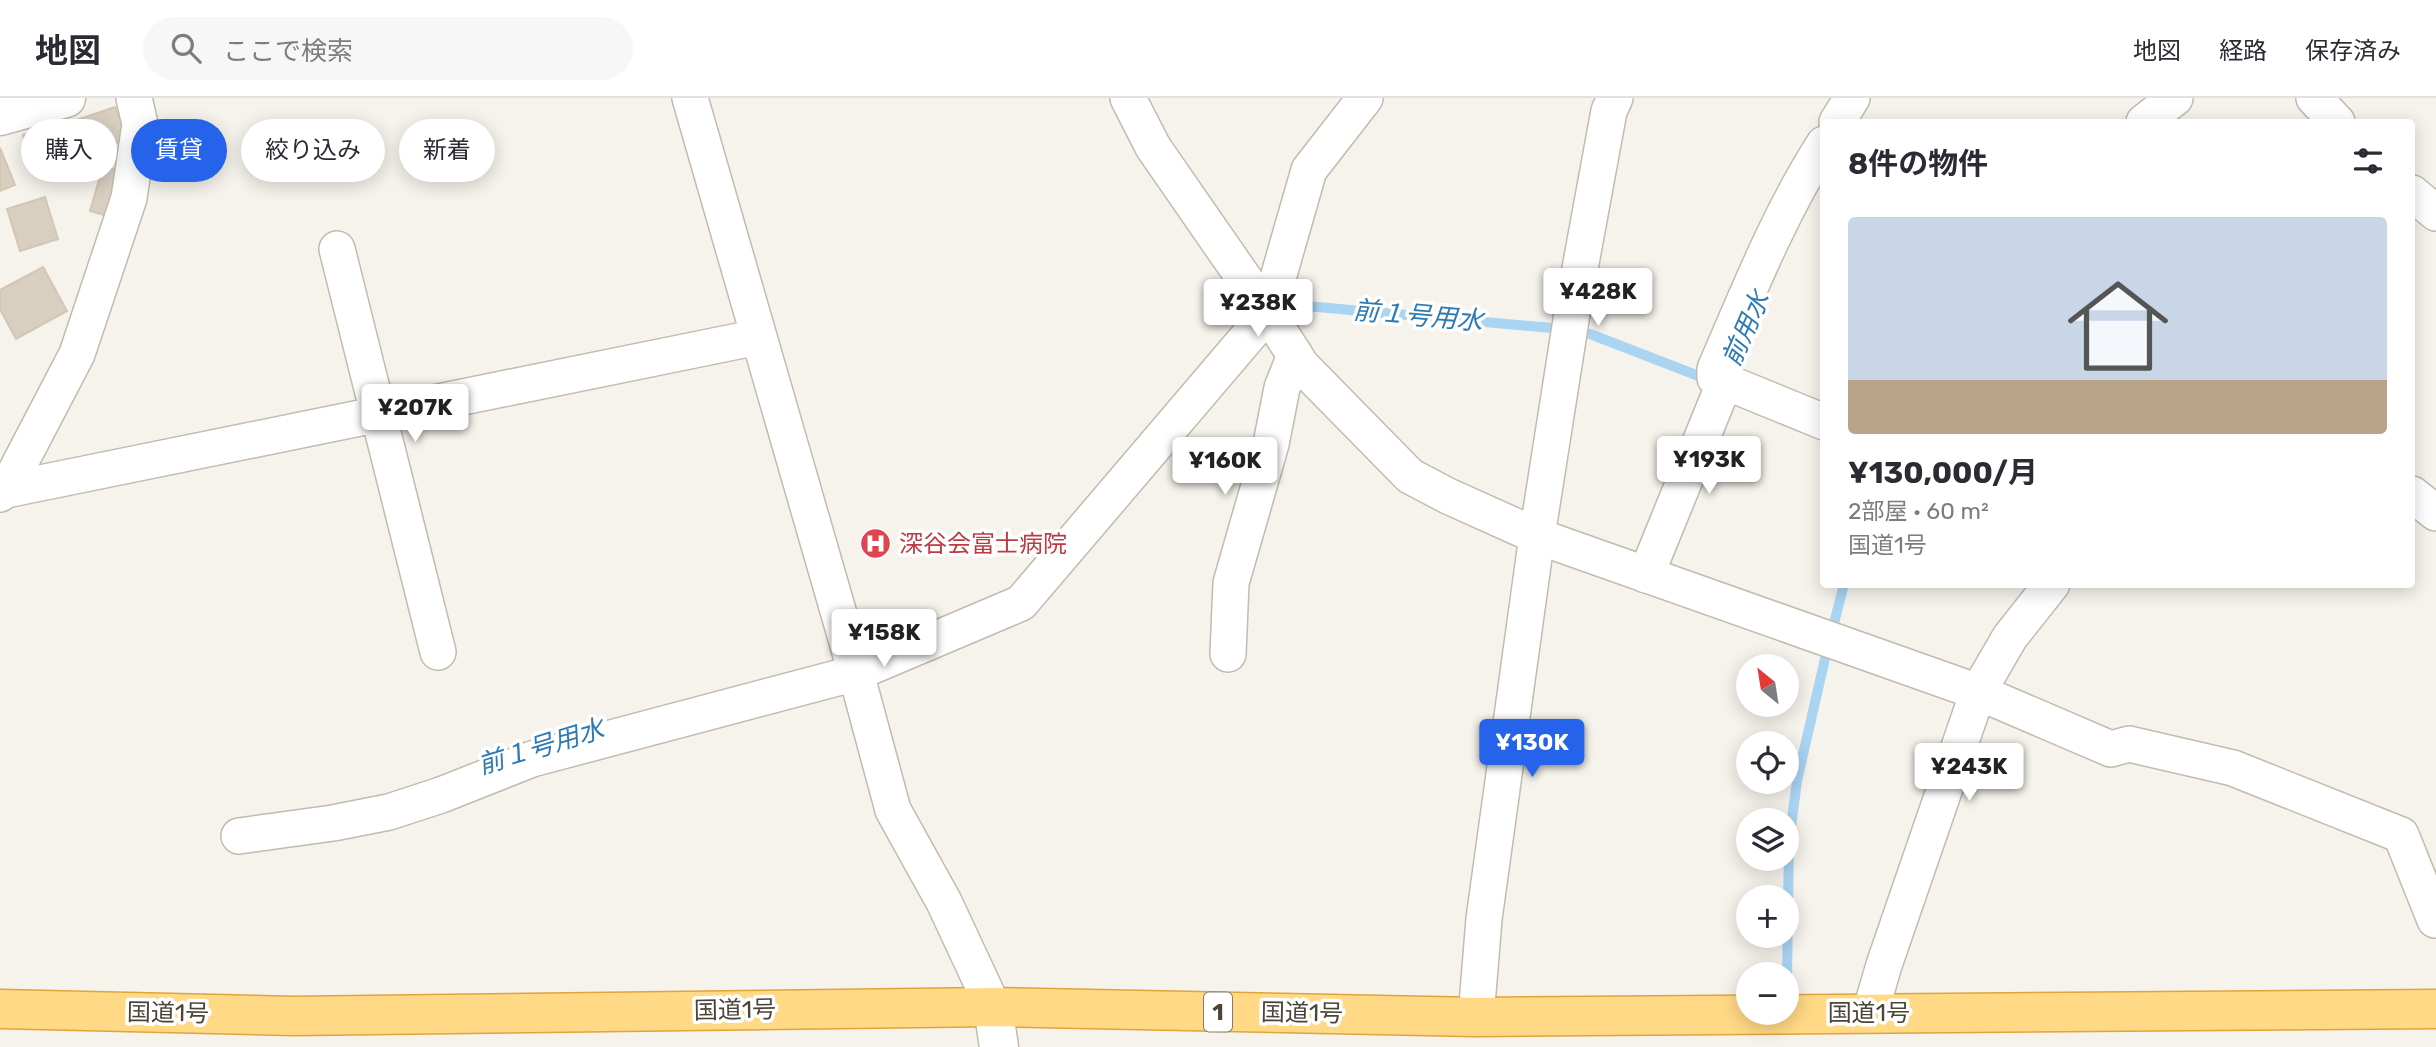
<!DOCTYPE html>
<html lang="ja">
<meta charset="utf-8">
<style>
:root{--surface:#fff;--page:#f7f7f7;--text:#2b2b33;--muted:#7c7c81;--line:#e1e1e2;--accent:#2563eb}
body{margin:0;font-family:Rubik,"Noto Sans JP",sans-serif;background:var(--page);color:var(--text);height:100vh;display:flex;flex-direction:column;font-size:26px;white-space:nowrap}
*{box-sizing:border-box;margin:0}
p{font-size:23px;color:var(--muted)}
.icon{flex:none;width:38px;height:38px;fill:none;stroke:currentColor;stroke-width:2;stroke-linecap:round;stroke-linejoin:round}
.map{position:relative;flex:1;overflow:hidden}
.sheet{position:absolute;left:1820px;top:21px;width:595px;height:469px;display:flex;flex-direction:column;background:var(--surface);border-radius:7px;box-shadow:0 4px 18px #0003}
.sheet>*{flex:none}
.banner{position:absolute;left:21px;top:21px;width:665px;height:63px;display:flex;gap:14px}
.needle{width:46px;rotate:330deg}
.fabs{position:absolute;left:1736px;top:556px;display:grid;gap:14px}
.fabs a{display:grid;place-items:center;width:63px;height:63px;border-radius:50%;background:var(--surface);box-shadow:0 4px 18px #0003;font-size:35px}
.price{position:absolute;translate:-50% -60px;padding:0 16px;border-radius:7px;background:#fff;color:#222;font-size:23px;line-height:46px;filter:drop-shadow(0 2px 4px #0008)}
.price::after{content:'';position:absolute;left:50%;top:42px;width:21px;height:16px;margin-left:-10px;background:inherit;clip-path:polygon(0 0,100% 0,50% 100%)}
.price.selected{background:var(--accent);color:#fff}
ul{padding:0;list-style:none}
li{display:grid;align-content:center;gap:14px;height:371px;padding:0 28px}
li span{display:grid;place-items:center;height:217px;border-radius:7px;color:#555}
li>.icon{margin-inline-start:auto}
span .icon{width:126px;height:126px;fill:#fffc;stroke-width:1}
li b{font-size:30px}
h2{display:flex;justify-content:space-between;align-items:center;height:84px;padding:0 28px;font-size:30px}
.tag{padding:0 24px;border-radius:32px;background:var(--surface);box-shadow:0 4px 18px #0003;font-size:24px;line-height:63px}
.tag.selected{background:var(--accent);color:#fff}
header{display:flex;align-items:center;gap:42px;box-sizing:border-box;height:98px;padding:0 35px;background:var(--surface);border-bottom:2px solid var(--line)}
header strong{font-size:33px}
nav{display:flex;gap:38px;margin-inline-start:auto;font-size:24px}
.search{width:490px;height:63px;background:var(--page);display:flex;align-items:center;gap:18px;box-sizing:border-box;padding:0 24px;border-radius:38px;color:var(--muted);font-size:26px}
.map>svg:first-child{display:block}
.lines{fill:none;stroke-linecap:round;stroke-linejoin:round}
.stream{stroke:#a9d4f2;stroke-width:10}
.building{fill:#d8cfc1;stroke:#d3c7b4;stroke-width:2}
.minor-casing{stroke:#c2bbae;stroke-width:38}
.tertiary-casing{stroke:#c2bbae;stroke-width:41}
.trunk-casing{stroke:#e0a43c;stroke-width:41}
.minor{stroke:#fff;stroke-width:35}
.tertiary{stroke:#fff;stroke-width:38}
.trunk{stroke:#ffd985;stroke-width:38}
.labels{text-anchor:middle;dominant-baseline:central;stroke-width:7;stroke-linejoin:round;paint-order:stroke}
.shield{fill:#fff;stroke:#817c74;stroke-width:2}
.shield-label{font-size:23px;font-weight:bold;fill:#4b4439}
.health-label{font-size:24px;fill:#be3a42;stroke:#fff;text-anchor:start}
.street-label{font-size:24px;fill:#4b4439;stroke:#fff}
.water-label{font-size:26px;font-style:italic;fill:#2e7ab2;stroke:#fff}
</style>
<header>
<strong>地図</strong>
<div class="search"><svg class="icon" aria-label="search" viewBox="0 0 24 24"><circle cx="10" cy="10" r="6"/><path d="M15 15l6 6"/></svg>ここで検索</div>
<nav><a>地図</a><a>経路</a><a>保存済み</a></nav>
</header>
<div class="map">
<svg width="2436" height="949" viewBox="0 0 2436 949">
<rect width="100%" height="100%" fill="#f6f3ec"/>
<g class="lines">
<g class="stream">
<polyline points="1284,206 1552,230"/>
<polyline points="1590,236 1709,282"/>
<polyline points="1832,533 1844,486"/>
<polyline points="1787,881 1789,744 1797,683 1827,552"/>
</g>
</g>
<g class="building">
<polygon points="115,9 127,41 85,56 74,23"/>
<polygon points="66,25 76,62 34,75 23,37"/>
<polygon points="0,50 15,87 0,93"/>
<polygon points="103,68 125,74 112,119 90,113"/>
<polygon points="45,99 58,141 20,153 7,111"/>
<polygon points="43,169 67,213 16,241 0,211 0,192"/>
</g>
<g class="lines">
<defs>
<g id="minor">
<polyline points="690,0 856,575 893,712 944,804 993,909"/>
<polyline points="1128,0 1153,49 1268,215 1309,72 1365,0"/>
<polyline points="2314,0 2337,24"/>
<polyline points="1837,24 1852,0"/>
<polyline points="2144,24 2175,0"/>
<polyline points="2412,95 2436,115"/>
<polyline points="337,151 438,554"/>
<path d="M 1715,280 L 1715,271 C 1748,195 1779,116 1824,46"/>
<polyline points="1731,286 1824,324"/>
<polyline points="6,392 77,256 129,100 140,26 134,0"/>
<polyline points="0,396 6,392 758,239"/>
<polyline points="2412,396 2436,415"/>
<polyline points="1646,477 1719,298"/>
<polyline points="1228,556 1231,485 1271,346 1282,290 1295,257"/>
<polyline points="239,738 333,725 389,714 441,697 532,661 856,575 1021,505 1268,215 1301,267 1410,378 1448,398 1537,438 1978,594 2111,651 2129,646 2233,670 2401,737 2435,822"/>
<polyline points="1870,915 1884,867 1978,594 2010,539 2052,486"/>
<polyline points="1476,919 1484,821 1537,438 1574,203 1609,13 1615,0"/>
</g>
<g id="tertiary">
<polyline points="0,18 66,0"/>
<polyline points="993,909 999,949"/>
</g>
<polyline id="trunk" points="0,911 293,918 993,909 1476,919 2436,911"/>
</defs>
<use href="#minor" class="minor-casing"/>
<use href="#tertiary" class="tertiary-casing"/>
<use href="#trunk" class="trunk-casing"/>
<use href="#minor" class="minor"/>
<use href="#tertiary" class="tertiary"/>
<use href="#trunk" class="trunk"/>
</g>
<defs>
<symbol id="hospital-disc" viewBox="-11 -11 22 22"><circle r="9.5" fill="#e0444e" stroke="#fff"/><path d="M-5-5h3v3.5h4V-5h3V5h-3V1.5h-4V5h-3Z" fill="#fff"/></symbol>
</defs>
<g fill-rule="evenodd">
<use href="#hospital-disc" x="858" y="428" width="35" height="35"/>
</g>
<g class="labels">
<rect class="shield" x="1204" y="894.5" width="28" height="39" rx="5"/>
<g class="shield-label">
<text x="1218" y="914">1</text>
</g>
<g class="health-label">
<text x="899" y="446">深谷会富士病院</text>
</g>
<g class="street-label">
<text transform="translate(735 912) rotate(-1)">国道1号</text>
<text transform="translate(168 915) rotate(1)">国道1号</text>
<text transform="translate(1302 915) rotate(1)">国道1号</text>
<text x="1869" y="915">国道1号</text>
</g>
<g class="water-label">
<text transform="translate(1418 218) rotate(5)">前１号用水</text>
<text transform="translate(1746 231) rotate(-66)">前用水</text>
<text transform="translate(541 649) rotate(-17)">前１号用水</text>
</g>
</g>
</svg>
<div class="fabs">
<a><svg class="needle" viewBox="-14 -14 28 28"><path d="M0-13l5 13h-10z" fill="#e53935"/><path d="M0 13l5-13h-10z" fill="#7c7c81"/></svg></a>
<a><svg class="icon" aria-label="locate" viewBox="0 0 24 24"><circle cx="12" cy="12" r="6"/><path d="M12 2v4M12 18v4M2 12h4M18 12h4"/></svg></a>
<a><svg class="icon" aria-label="layers" viewBox="0 0 24 24"><path d="M12 4l9 5-9 5-9-5zM3 14l9 5 9-5"/></svg></a>
<a>+</a>
<a>−</a>
</div>
<b class="price" style="left:1598px;top:230px">¥428K</b>
<b class="price" style="left:1258px;top:241px">¥238K</b>
<b class="price" style="left:415px;top:346px">¥207K</b>
<b class="price" style="left:1709px;top:398px">¥193K</b>
<b class="price" style="left:1225px;top:399px">¥160K</b>
<b class="price" style="left:884px;top:571px">¥158K</b>
<b class="price selected" style="left:1532px;top:681px">¥130K</b>
<b class="price" style="left:1969px;top:705px">¥243K</b>
<div class="banner">
<a class="tag">購入</a>
<a class="tag selected">賃貸</a>
<a class="tag">絞り込み</a>
<a class="tag">新着</a>
</div>
<section class="sheet">
<h2>8件の物件<svg class="icon" aria-label="filters" viewBox="0 0 24 24"><path d="M4 7h16M4 17h16"/><circle cx="9" cy="7" r="2"/><circle cx="15" cy="17" r="2"/></svg></h2>
<ul>
<li><span style="background:linear-gradient(#c9d6e8 75%,#b9a48a 0)"><svg class="icon" aria-label="home" viewBox="0 0 24 24"><path d="M3 11l9-7 9 7M6 9v11h12V9"/></svg></span><div><b>¥130,000/月</b><p>2部屋 · 60 m²</p><p>国道1号</p></div></li>
</ul>
</section>
</div>
